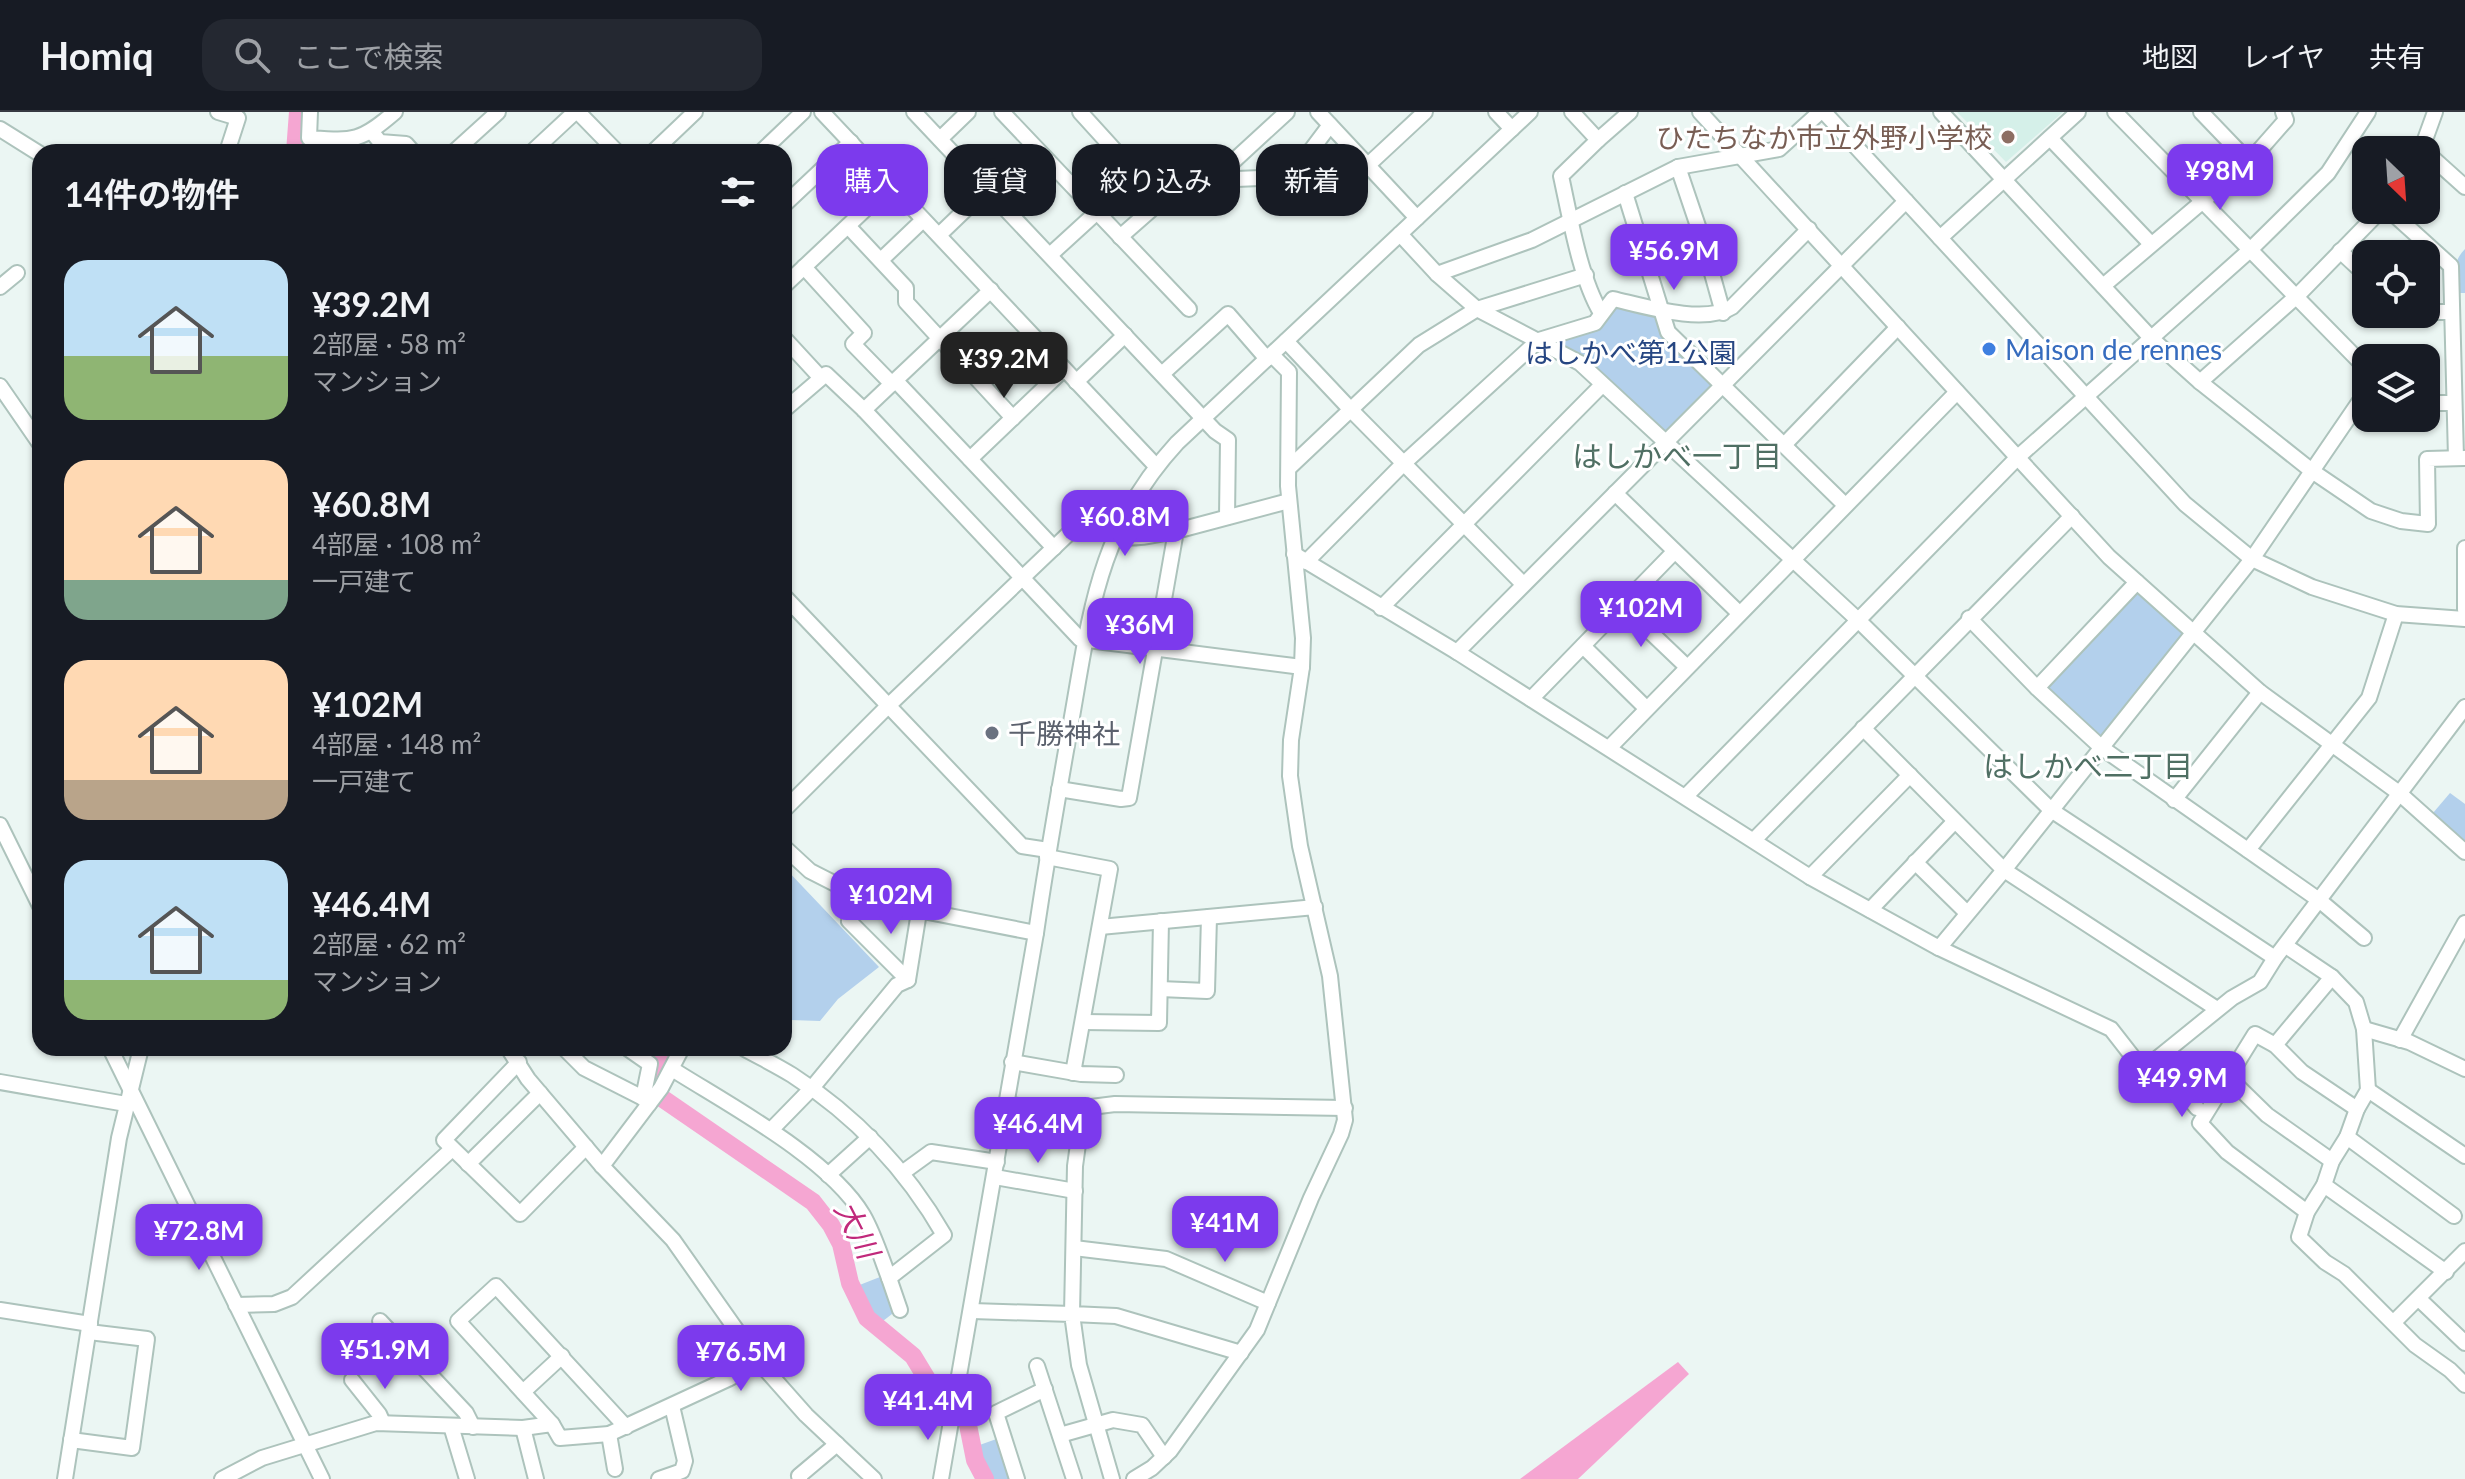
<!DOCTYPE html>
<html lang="ja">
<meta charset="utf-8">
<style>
:root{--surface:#171b24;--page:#242831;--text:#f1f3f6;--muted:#9ea1a6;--line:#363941;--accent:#7c3aed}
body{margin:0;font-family:Lato,"Noto Sans JP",sans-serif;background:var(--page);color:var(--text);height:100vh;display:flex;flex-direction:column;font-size:30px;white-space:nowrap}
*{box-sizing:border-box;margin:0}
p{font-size:26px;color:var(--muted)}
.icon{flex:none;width:44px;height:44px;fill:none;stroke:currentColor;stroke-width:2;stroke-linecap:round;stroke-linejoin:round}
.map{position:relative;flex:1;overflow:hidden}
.drawer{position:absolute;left:32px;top:32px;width:760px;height:912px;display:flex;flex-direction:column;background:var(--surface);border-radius:24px;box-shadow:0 2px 6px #0004}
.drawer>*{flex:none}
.top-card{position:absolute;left:816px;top:32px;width:760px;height:72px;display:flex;gap:16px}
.needle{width:52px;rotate:155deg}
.controls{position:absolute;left:2352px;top:24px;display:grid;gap:16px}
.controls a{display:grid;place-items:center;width:88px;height:88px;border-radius:16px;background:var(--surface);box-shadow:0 2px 6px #0004;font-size:40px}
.price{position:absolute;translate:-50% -68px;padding:0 18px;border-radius:16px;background:var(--accent);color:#fff;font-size:26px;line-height:52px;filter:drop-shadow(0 2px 4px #0008)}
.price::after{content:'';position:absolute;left:50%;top:48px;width:24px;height:18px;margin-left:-12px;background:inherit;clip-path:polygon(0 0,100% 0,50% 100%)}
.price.on{background:#222;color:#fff}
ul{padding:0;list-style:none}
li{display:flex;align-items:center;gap:24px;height:200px;padding:0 32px}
li span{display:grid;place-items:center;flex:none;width:224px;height:160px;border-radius:24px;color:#555}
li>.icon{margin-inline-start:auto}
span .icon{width:96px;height:96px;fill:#fffc;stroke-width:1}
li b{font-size:34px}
h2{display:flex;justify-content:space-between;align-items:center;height:96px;padding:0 32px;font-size:34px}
.chip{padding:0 28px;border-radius:24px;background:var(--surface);box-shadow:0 2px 6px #0004;font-size:28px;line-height:72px}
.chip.on{background:var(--accent);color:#fff}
header{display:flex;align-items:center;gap:48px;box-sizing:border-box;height:112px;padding:0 40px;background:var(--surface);border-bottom:2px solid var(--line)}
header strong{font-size:38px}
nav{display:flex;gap:44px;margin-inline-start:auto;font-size:28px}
.search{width:560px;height:72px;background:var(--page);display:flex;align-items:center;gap:20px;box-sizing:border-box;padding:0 28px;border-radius:24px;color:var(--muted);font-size:30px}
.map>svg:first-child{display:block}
.education{fill:#d5f0e9}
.green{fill:#b3d0ec}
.water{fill:#f5a6d2}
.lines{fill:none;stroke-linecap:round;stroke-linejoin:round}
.river{stroke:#f5a6d2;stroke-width:18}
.minor-casing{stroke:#adc3bc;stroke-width:18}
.minor{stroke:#fff;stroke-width:14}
.education-dot{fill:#8d6e63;stroke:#fff;stroke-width:3}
.shop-dot{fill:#3f7fe0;stroke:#fff;stroke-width:3}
.worship-dot{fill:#6b7280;stroke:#fff;stroke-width:3}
.labels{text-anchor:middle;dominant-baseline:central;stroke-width:6;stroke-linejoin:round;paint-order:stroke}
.education-label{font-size:28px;fill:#785e54;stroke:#fff;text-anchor:end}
.shop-label{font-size:28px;fill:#366cbe;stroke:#fff;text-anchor:start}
.park-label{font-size:28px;fill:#264682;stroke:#fff}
.worship-label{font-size:28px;fill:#5b616d;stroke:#fff;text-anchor:start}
.neighbourhood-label{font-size:30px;fill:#4f6f63;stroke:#fff}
.water-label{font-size:30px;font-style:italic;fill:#c0297b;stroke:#fff}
</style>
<header>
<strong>Homiq</strong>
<div class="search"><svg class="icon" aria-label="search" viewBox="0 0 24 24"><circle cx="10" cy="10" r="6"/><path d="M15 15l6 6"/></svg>ここで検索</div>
<nav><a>地図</a><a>レイヤ</a><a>共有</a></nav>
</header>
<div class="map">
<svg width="2465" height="1367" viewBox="0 0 2465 1367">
<rect width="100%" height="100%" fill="#ebf6f3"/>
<polygon class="education" points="1957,0 2063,0 2006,50"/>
<g class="green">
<path d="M 2465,137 L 2465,181 L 2457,181 C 2455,163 2452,150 2465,137 Z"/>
<polygon points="1614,191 1655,200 1713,271 1712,276 1668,320 1663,321 1577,241 1556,231"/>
<polygon points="2138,476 2187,521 2104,629 2050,581 2048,571"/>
<polygon points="2450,681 2465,692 2465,728 2459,728 2433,701"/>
<polygon points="784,755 879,855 838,887 820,909 791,908 784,905"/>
<polygon points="885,1163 896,1199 879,1212 872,1204 857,1174"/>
<polygon points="1002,1325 1014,1367 988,1367 977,1347 974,1335"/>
</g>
<polygon class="water" points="1678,1250 1689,1262 1578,1367 1520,1367"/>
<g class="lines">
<g class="river">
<polyline points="295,40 298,0"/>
<polyline points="646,936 659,945 652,977 656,982 813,1090 831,1113 841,1132 850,1171 867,1206 913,1244 933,1277 959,1295 968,1313 975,1348 985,1367"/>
</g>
<defs>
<g id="minor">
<polyline points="218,0 238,6 227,40"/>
<path d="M 310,0 L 309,26 C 354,29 360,30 395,0"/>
<polyline points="578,0 617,40"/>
<polyline points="822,0 1156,354"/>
<polyline points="914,0 1215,319 1228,328 1227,405"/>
<polyline points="1002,0 1189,197"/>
<polyline points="1080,0 1140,66 1213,68 1283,65 1312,37 1330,13"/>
<polyline points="1318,0 1417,106"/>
<polyline points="1496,0 1512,17"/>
<path d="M 1572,0 L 1598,28 L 1561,64 C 1570,105 1580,166 1601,201"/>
<polyline points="1700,0 2109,445 2260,580 2399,681 2465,740"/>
<polyline points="1824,0 2185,392 2252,447 2312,475 2396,502 2465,507"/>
<polyline points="1941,0 2152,227 2200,270 2312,359 2371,399 2401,409 2428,412 2427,347 2465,346"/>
<polyline points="2115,0 2366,256"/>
<polyline points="2201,0 2249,50"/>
<polyline points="0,17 40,42"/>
<polyline points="372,20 380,30 406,32 413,40"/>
<polyline points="2050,26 2151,132"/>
<polyline points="940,27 968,0"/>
<polyline points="1598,28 1630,0"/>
<polyline points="2424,38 2422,36 2435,0"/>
<polyline points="454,40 498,0"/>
<polyline points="532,40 575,0"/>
<polyline points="653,40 695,0"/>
<polyline points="761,40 803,0"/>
<polyline points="2426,40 2465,75"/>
<polyline points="1368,53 1425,0"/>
<polyline points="1678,55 1703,129 1723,201"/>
<polyline points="1213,68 1287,0"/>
<polyline points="1625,81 1668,220 1845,393"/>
<polyline points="784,93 851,30"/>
<polyline points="2389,98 2451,154 2456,346"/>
<polyline points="848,114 906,176 906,190 1013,306"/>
<polyline points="1400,122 1437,162 1477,197 1580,251 1858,508 2051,698 2275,846"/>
<polyline points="939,123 987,77"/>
<polyline points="1120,125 1161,89 1140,66"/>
<polyline points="1940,126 2078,0"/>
<polyline points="2340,139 2366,163"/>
<polyline points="1050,143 1097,100"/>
<polyline points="881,148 923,108"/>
<polyline points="804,155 864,221 853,232 892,272"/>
<polyline points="1437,162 1532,128 1678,55 1779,37 1820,0"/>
<polyline points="784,174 891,73"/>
<polyline points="2103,174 2249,50 2286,8 2283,0"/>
<polyline points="0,175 17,161"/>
<polyline points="2426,200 2451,200"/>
<polyline points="784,226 820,265"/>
<polyline points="1286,229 1351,298 1523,472"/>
<polyline points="1162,262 1228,202 1267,247"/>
<polyline points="896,269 1054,436"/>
<polyline points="1076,270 1125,223"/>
<polyline points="2200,270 2297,184 2381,98"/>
<polyline points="0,274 40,332"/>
<polyline points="2426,291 2454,291"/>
<polyline points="784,298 826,262 864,298 1080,527 1302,555"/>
<polyline points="864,298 991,178"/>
<polyline points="1784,333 1898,215"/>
<polyline points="970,347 1064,257"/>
<polyline points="1290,355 1419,233 1477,197 1586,163"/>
<polyline points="1615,381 1739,501"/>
<polyline points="2465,436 2465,498"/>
<polyline points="1294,442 1457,540 1810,765 1939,836 2111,917 2143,958 2232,886 2260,870 2275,846 2465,595"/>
<path d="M 1306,450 L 1404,351 L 1539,228 L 1595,211 L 1613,187 C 1644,194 1704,213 1732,195 L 1809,117"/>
<polyline points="784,484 1022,734 1048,738"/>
<polyline points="1622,493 1687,555"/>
<polyline points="1381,496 1602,273"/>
<polyline points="1969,506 2037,576 2102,636 2319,788 2364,826"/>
<polyline points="1583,534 1646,596"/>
<polyline points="1457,540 1906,89"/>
<polyline points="2037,576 2137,470"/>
<polyline points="1531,587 1674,440"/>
<polyline points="1863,616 2004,758 2217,897"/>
<polyline points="1610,635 1957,280"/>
<polyline points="1059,677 1121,687 1129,686 1176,419 1289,389"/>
<polyline points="1686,684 2018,345 2250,138 2328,61 2368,0"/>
<polyline points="2174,688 2260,580"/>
<path d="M 784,698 L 888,594 L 1083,408 C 1127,432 1129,427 1176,419"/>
<polyline points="0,713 40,794"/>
<polyline points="1754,728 2072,404"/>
<polyline points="784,735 810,759 867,788 1036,821 941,1367"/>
<polyline points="2248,738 2369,586 2396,502"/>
<polyline points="1047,745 1110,757 1073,961"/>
<polyline points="1915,750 1967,801"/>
<polyline points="1810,765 1910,663"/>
<polyline points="859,784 849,809 908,868"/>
<polyline points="1870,798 1954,710"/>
<polyline points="1100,815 1315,795"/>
<path d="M 1036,821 C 1046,752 1058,684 1070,616 C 1090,505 1096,419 1177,331 L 1530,0"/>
<polyline points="2286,834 2332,865 2356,890 2364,917 2368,978 2357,997 2347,1025 2332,1049 2324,1073 2307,1100 2299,1125 2325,1150 2344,1162 2415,1233 2450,1258 2465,1273"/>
<polyline points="1939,836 2004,758 2252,447 2366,280"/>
<polyline points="1160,877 1207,879 1209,805"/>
<polyline points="1084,910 1159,911 1161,809"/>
<polyline points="2364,917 2409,930 2465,957"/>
<polyline points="2400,928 2465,811"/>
<polyline points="2275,933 2332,865"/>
<polyline points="110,936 322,1367"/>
<polyline points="508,936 528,967 602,1054 673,1128 759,1250 806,1303 874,1367"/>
<polyline points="564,936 584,956 643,986"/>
<polyline points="627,936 650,952 643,986 649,992"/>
<polyline points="2157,947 2197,996"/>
<polyline points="519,950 444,1028 520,1102 586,1035"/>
<polyline points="1012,950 1081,962 1116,963"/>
<path d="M 672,957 C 729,993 829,1046 863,1103 C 874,1122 881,1145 889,1166 L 944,1123 C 906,1057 856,1004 792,963 C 776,953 759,945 743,936"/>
<polyline points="2228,965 2267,1003 2332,1049"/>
<polyline points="0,970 126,992"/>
<polyline points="2368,978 2465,1044"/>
<polyline points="1007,992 1082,1005"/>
<polyline points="771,1018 812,976 897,873 908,868 919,800"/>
<polyline points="2347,1025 2454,1104"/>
<polyline points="468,1052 540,981"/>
<polyline points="602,1054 661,976 682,936"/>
<polyline points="902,1061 931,1040 997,1050"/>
<polyline points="828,1063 870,1025"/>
<polyline points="995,1065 1075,1079"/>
<polyline points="2324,1073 2446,1160"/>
<polyline points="2307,1100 2227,1040 2200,1011 2255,922 2275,933 2302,960 2357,997"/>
<polyline points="1074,1136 1166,1147 1268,1191"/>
<polyline points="889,1166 900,1198"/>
<polyline points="2419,1187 2465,1231"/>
<polyline points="236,1193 274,1192 292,1185 452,1037"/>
<polyline points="0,1198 90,1212"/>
<polyline points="972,1199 1072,1202 1079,1253 1112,1367"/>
<polyline points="380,1209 466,1301 473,1315"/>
<polyline points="2394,1210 2465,1139"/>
<polyline points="1241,1241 1116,1204 1072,1202 1075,1054 1083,996 1115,992 1345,996"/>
<polyline points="1037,1254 1074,1367"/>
<polyline points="352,1268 379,1302 383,1311"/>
<polyline points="523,1280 562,1244"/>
<polyline points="552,1312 458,1209 496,1174 626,1315"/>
<polyline points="451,1314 467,1367"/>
<polyline points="523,1316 536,1367"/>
<polyline points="609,1322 615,1357"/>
<polyline points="1060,1323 1113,1308 1142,1313 1164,1345"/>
<polyline points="71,1328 132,1336 147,1227 89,1220"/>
<polyline points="65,1367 119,1026 141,936"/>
<polyline points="222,1367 262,1346 376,1311 523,1316 552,1312 560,1326 609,1322 728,1267 759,1250"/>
<polyline points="659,1367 682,1359 685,1349 672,1294"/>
<polyline points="800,1367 799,1364 837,1332"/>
<polyline points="1017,1367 996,1301 1045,1277"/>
<polyline points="1134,1367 1152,1356 1170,1339 1257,1218 1311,1086 1341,1022 1345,1008 1330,864 1300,734 1290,664 1291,628 1302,555 1303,526 1288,374 1289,260 1272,243"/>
</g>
</defs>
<use href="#minor" class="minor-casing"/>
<use href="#minor" class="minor"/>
</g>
<circle class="education-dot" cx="2008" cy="25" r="8"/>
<circle class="shop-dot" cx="1989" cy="237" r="8"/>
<circle class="worship-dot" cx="992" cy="621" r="8"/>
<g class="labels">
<g class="education-label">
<text x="1992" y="25">ひたちなか市立外野小学校</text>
</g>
<g class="shop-label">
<text x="2005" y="237">Maison de rennes</text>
</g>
<g class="park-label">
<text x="1631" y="240">はしかべ第1公園</text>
</g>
<g class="worship-label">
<text x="1008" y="621">千勝神社</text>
</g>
<g class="neighbourhood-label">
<text x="1677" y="343">はしかべ一丁目</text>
<text x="2088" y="653">はしかべ二丁目</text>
</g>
<g class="water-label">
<text transform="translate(858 1117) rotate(63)">大川</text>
</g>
</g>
</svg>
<div class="controls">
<a><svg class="needle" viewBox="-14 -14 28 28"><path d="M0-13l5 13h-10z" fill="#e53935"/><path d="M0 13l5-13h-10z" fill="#9ea1a6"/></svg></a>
<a><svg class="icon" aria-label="locate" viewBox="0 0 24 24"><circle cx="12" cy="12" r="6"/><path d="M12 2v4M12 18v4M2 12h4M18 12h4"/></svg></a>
<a><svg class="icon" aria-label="layers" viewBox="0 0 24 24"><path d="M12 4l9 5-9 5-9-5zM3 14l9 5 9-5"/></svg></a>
</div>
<b class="price" style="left:2220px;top:100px">¥98M</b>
<b class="price" style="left:1674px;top:180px">¥56.9M</b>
<b class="price on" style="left:1004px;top:288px">¥39.2M</b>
<b class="price" style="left:1125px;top:446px">¥60.8M</b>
<b class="price" style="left:1641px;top:537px">¥102M</b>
<b class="price" style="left:1140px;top:554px">¥36M</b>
<b class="price" style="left:891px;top:824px">¥102M</b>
<b class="price" style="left:2182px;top:1007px">¥49.9M</b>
<b class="price" style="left:1038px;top:1053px">¥46.4M</b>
<b class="price" style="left:1225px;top:1152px">¥41M</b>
<b class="price" style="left:199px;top:1160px">¥72.8M</b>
<b class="price" style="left:385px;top:1279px">¥51.9M</b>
<b class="price" style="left:741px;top:1281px">¥76.5M</b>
<b class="price" style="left:928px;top:1330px">¥41.4M</b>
<div class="top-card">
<a class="chip on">購入</a>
<a class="chip">賃貸</a>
<a class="chip">絞り込み</a>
<a class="chip">新着</a>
</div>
<section class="drawer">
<h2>14件の物件<svg class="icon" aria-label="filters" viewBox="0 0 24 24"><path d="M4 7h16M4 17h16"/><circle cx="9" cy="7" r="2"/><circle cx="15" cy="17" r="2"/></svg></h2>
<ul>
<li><span style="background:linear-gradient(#bfe0f5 60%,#8fb573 0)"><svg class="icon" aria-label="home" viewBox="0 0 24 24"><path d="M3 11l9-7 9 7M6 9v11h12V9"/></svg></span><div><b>¥39.2M</b><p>2部屋 · 58 m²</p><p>マンション</p></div></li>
<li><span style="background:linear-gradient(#ffd9b3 75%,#7fa58c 0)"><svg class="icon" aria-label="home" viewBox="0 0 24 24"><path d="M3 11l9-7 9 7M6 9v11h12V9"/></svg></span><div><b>¥60.8M</b><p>4部屋 · 108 m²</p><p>一戸建て</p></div></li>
<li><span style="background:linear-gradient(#ffd9b3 75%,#b9a48a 0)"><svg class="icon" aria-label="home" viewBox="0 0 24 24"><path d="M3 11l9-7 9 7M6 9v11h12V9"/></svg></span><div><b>¥102M</b><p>4部屋 · 148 m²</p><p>一戸建て</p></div></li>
<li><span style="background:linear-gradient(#bfe0f5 75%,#8fb573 0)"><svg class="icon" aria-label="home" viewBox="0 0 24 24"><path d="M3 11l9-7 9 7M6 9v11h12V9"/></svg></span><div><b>¥46.4M</b><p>2部屋 · 62 m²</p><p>マンション</p></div></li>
</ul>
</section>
</div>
